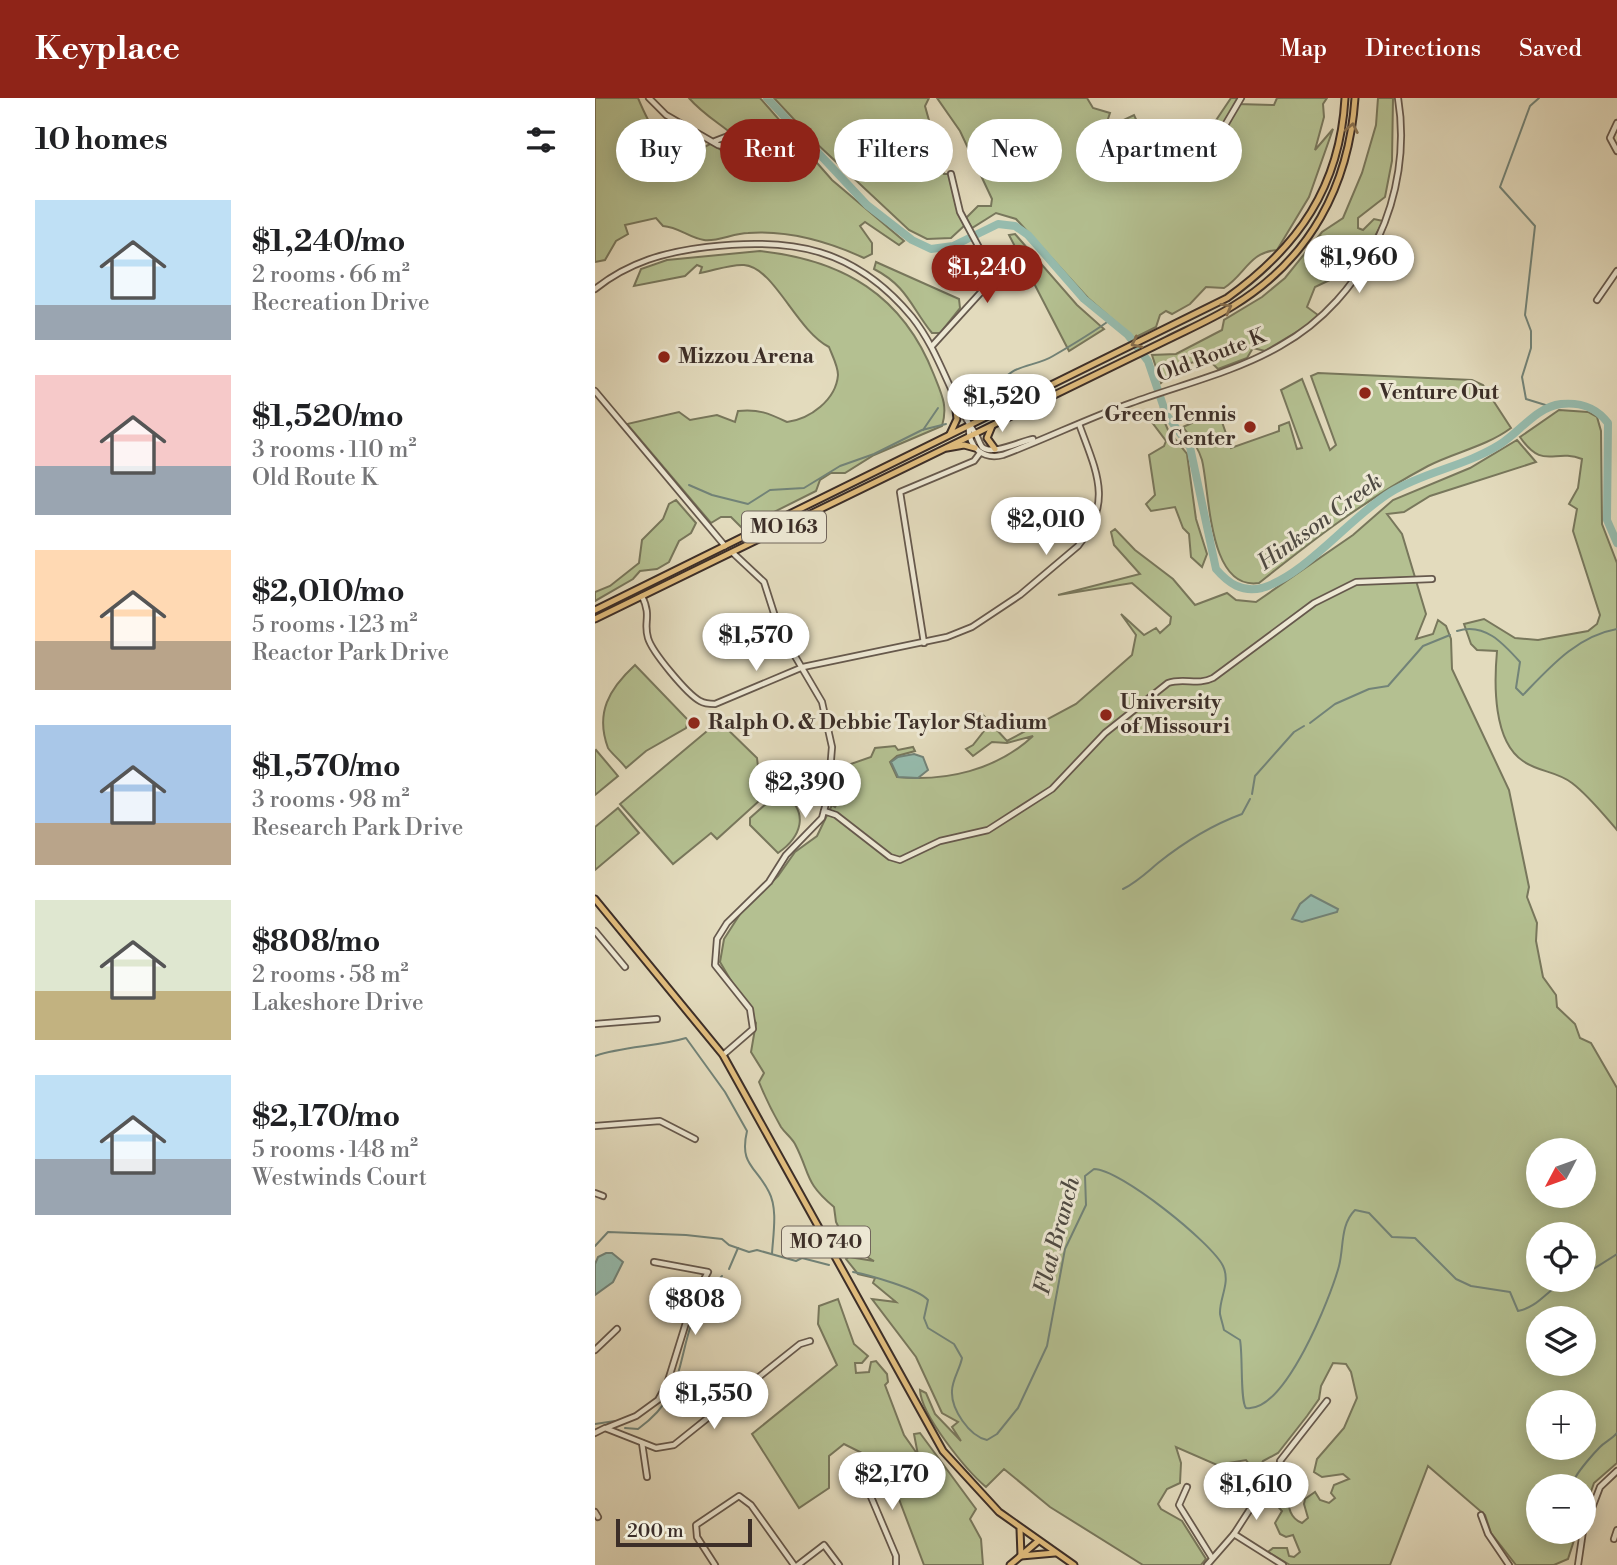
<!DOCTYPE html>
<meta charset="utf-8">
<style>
:root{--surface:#fff;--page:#f2f2f2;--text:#202124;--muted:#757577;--accent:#8f2418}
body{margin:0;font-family:"Libre Bodoni",serif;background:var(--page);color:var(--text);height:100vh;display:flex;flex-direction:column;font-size:26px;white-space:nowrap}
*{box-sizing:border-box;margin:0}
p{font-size:23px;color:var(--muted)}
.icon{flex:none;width:38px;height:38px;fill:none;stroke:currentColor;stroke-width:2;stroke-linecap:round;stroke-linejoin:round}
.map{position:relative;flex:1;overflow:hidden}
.details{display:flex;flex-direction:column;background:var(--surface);width:595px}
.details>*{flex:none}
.guide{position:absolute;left:21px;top:21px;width:665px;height:63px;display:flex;gap:14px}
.needle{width:46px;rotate:229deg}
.controls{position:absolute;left:931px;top:1040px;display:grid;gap:14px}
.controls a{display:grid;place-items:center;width:70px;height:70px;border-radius:50%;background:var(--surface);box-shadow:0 4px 18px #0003;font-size:35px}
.scale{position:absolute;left:21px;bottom:18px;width:136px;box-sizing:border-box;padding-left:7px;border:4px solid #3c2e28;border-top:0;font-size:19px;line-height:24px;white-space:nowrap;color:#3c2e28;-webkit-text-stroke:5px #ede8d4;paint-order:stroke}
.price{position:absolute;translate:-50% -60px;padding:0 16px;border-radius:24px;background:#fff;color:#222;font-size:23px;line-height:46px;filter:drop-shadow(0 2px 4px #0008)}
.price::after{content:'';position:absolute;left:50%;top:42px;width:21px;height:16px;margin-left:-10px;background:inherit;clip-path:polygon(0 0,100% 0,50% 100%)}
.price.selected{background:var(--accent);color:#fff}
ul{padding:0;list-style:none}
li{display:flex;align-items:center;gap:21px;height:175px;padding:0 35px}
li span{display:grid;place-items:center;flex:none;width:196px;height:140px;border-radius:0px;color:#555}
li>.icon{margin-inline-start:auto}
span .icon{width:84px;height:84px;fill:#fffc;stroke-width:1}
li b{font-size:30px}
h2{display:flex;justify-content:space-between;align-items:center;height:84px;padding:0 35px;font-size:30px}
.chip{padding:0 24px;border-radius:32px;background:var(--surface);box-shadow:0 4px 18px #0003;font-size:24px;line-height:63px}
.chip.selected{background:var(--accent);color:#fff}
header{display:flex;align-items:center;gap:42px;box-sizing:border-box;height:98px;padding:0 35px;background:var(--accent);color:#fff}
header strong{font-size:33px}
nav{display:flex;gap:38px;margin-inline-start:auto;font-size:24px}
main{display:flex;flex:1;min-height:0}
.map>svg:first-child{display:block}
.green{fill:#b4c091;stroke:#78775c;stroke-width:2;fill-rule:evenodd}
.water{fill:#96bbad;stroke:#728378;stroke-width:2}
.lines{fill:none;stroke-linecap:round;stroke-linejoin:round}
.stream{stroke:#728378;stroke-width:2}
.river{stroke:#96bbad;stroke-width:8}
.minor-casing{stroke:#66594d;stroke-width:8}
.major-casing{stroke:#3c2e28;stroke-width:9}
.minor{stroke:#ede8d4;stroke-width:4.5}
.major{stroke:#e2be7e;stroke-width:5}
.oneway{stroke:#876f4f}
.poi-dot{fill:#8f2418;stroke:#ede8d4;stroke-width:2.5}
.labels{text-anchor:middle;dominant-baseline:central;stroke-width:6;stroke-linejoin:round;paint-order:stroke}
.shield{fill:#ede8d4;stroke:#71665c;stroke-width:2}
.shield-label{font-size:19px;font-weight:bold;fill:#3c2e28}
.street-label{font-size:21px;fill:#3c2e28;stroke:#ede8d4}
.poi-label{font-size:21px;font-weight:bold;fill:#3c2e28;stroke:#ede8d4;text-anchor:start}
.water-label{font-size:23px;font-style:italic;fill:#4e4a43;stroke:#ede8d4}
</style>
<header>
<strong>Keyplace</strong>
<nav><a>Map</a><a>Directions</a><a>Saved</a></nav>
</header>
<main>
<section class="details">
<h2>10 homes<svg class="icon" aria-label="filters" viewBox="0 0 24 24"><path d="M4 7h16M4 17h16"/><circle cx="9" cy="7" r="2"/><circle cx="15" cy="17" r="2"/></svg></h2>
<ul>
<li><span style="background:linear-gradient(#bfe0f5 75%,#9aa5b1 0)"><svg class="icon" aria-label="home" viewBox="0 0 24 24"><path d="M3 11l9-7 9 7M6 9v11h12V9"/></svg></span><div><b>$1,240/mo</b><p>2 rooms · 66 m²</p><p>Recreation Drive</p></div></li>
<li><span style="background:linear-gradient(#f6c9c9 65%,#9aa5b1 0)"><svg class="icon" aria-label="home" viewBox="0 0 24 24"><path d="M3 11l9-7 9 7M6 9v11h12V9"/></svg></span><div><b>$1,520/mo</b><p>3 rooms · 110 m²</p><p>Old Route K</p></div></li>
<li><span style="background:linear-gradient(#ffd9b3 65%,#b9a48a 0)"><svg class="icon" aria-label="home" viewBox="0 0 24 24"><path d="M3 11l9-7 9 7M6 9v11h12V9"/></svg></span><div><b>$2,010/mo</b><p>5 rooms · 123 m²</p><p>Reactor Park Drive</p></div></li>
<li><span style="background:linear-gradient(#a9c7e8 70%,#b9a48a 0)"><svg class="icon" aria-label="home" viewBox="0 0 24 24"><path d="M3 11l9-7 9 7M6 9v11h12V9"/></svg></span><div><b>$1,570/mo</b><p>3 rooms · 98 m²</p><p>Research Park Drive</p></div></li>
<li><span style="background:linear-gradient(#dfe7d0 65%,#c2b280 0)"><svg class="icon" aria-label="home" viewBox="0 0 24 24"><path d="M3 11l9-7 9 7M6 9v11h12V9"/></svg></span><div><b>$808/mo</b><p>2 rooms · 58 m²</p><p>Lakeshore Drive</p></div></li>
<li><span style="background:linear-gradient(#bfe0f5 60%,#9aa5b1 0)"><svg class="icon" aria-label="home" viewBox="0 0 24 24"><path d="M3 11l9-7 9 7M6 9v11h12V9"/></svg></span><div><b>$2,170/mo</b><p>5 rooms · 148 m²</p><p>Westwinds Court</p></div></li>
</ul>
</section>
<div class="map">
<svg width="1022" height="1467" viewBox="0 0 1022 1467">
<rect width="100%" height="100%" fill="#e3dbbd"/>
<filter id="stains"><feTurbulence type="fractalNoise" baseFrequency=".00286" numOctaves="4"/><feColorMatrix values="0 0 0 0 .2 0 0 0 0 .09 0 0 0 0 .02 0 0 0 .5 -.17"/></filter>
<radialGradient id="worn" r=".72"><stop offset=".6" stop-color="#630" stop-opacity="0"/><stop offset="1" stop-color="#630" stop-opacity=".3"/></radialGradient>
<g class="green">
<path d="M 0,0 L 43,0 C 56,31 64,48 98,55 L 117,45 L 145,67 L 188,75 L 189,71 C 181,59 168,43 153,38 C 146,35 138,37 132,32 C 119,22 105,13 94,0 L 165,0 L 237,82 L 309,143 L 304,147 L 270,124 L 265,128 L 277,145 L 277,156 L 269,160 C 232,143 194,132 153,135 C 139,135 122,144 109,142 C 94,140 84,129 68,128 L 61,120 L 30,127 L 33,136 L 21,143 L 10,162 L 0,164 Z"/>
<polygon points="179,0 334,0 330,8 349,76 355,76 363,116 370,127 356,140 332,141 314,132 221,45"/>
<path d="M 342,0 L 492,0 L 498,10 L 515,15 L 512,24 L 522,45 L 527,46 L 518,27 L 539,17 L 548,36 L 530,47 L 539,49 L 552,73 L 607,43 L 636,0 L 645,0 L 643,6 L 679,7 L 682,0 L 732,0 L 728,6 L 729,19 L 720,52 L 738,31 L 714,99 L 682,152 C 654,154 650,177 629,190 L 611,189 L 595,206 L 577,216 L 571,213 L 565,217 L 561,229 L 539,240 L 493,200 L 421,121 L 401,115 L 377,130 L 371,120 L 383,108 L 396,108 L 397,101 L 365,33 Z"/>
<path d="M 783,0 L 798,0 L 797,63 L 790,99 L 763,120 L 763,130 L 768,132 L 779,121 L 788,123 L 776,146 C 755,150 745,159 739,180 L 720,189 L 712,209 L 723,217 L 713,227 L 670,253 L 658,250 L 652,260 L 623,271 L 614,262 L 588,266 L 566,285 L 557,257 L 581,256 L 627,232 L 629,222 L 667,199 L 690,180 L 727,134 L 748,120 L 767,75 L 781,27 Z"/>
<polygon points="420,136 482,207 509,231 474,253 414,137"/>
<path d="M 165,153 C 248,162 308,197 339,277 C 347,297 353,308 347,328 L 279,357 L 250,375 L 236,375 L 225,382 L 221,393 L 147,430 L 136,419 L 126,419 L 116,425 L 32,326 L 84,314 L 95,322 L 122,317 L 140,324 L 143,313 C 164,311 173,315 192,324 C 215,321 241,302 243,277 C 243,268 237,257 234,249 C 201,232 179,169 149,167 C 135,166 118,173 105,175 L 107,169 L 102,167 L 90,178 L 39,188 L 46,171 L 72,162 Z"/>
<path d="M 281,164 L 364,201 L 365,210 L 345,235 L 337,235 C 316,209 312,188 279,171 Z"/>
<path d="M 723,275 L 877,282 L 888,287 L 916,330 C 890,349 860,354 833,368 C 771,401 718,442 664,485 C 613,493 615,395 607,362 C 603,349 596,339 588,329 L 599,324 L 627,324 L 636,350 L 684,333 L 684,328 L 694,324 L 702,351 L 707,350 L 686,292 L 707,281 L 735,352 L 741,347 L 716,278 Z"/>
<polygon points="564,311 573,332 592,356 601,421 612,456 607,469 596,459 594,436 588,430 580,409 556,413 551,406 560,397 554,357 569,348 571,343 550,315"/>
<path d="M 964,312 L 993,314 L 1002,319 L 1006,333 L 1007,426 L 1022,465 L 1022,732 C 1008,716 994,698 977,685 C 962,673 943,674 928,663 C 898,643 899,586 902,553 L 882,552 L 876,546 L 869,526 L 889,521 L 920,540 L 943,542 L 993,533 L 1002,526 L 1005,517 L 978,433 L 982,411 L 974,406 L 983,390 L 987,361 C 959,350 948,373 925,339 Z"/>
<path d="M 922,342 L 941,364 L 835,398 L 809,414 L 792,416 L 807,436 L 831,516 L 821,541 L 838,536 L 843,522 L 851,528 L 856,541 L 857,571 L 914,692 L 934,789 L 932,799 L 942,825 L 941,843 L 948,879 L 961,897 L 962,909 L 980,926 L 985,940 L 996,945 L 1022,990 L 1022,1365 L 999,1385 L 989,1413 L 989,1388 L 943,1388 L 943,1433 L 982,1433 L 973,1461 L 959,1467 L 921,1467 L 896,1435 L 890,1417 L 833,1368 L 795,1467 L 695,1467 L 673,1454 L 678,1450 L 692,1450 L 694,1458 L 699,1459 L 705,1454 L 698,1437 L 691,1439 L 685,1436 L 680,1425 L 687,1413 L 672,1396 L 674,1391 L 691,1388 C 694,1402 691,1419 707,1425 L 713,1420 L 709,1406 L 710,1401 L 720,1394 L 725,1402 L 734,1405 L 740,1400 L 736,1395 L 739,1387 L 754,1381 L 748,1376 L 727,1379 L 719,1374 L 722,1361 L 749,1330 L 762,1300 L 756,1274 L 751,1266 L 738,1265 L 726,1288 L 724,1301 L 712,1318 L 683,1355 L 668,1363 L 664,1372 L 668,1381 L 652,1375 L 654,1366 L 651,1362 L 622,1367 L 581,1349 L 586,1365 L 585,1385 L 572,1391 L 563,1406 L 566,1411 L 587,1423 L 611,1461 L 606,1467 L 548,1467 L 455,1409 L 409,1371 L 391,1389 C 371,1372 326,1317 325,1292 L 331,1295 L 340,1316 L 366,1343 L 357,1329 L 363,1324 L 347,1315 L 321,1259 L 277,1201 L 301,1204 L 278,1185 L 280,1180 L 263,1176 L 251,1161 L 254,1159 L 279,1163 L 253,1148 L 241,1124 L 239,1109 C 209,1084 216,1077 200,1046 C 196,1039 190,1035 186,1029 C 178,1015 170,999 164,984 L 169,975 L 156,954 L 161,925 L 125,864 L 129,841 L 147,813 L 183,778 L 200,754 L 222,738 L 237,707 L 240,709 L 252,689 L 250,668 L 276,659 L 280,650 L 300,648 L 303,652 L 318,649 L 320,653 L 302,658 L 295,664 L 302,679 C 350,684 402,672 438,638 L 412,645 L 397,644 L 378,658 L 371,651 L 378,647 L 389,633 L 382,623 L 388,617 L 412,643 L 481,606 L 537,557 L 541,537 L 526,516 L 549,537 L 561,530 L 565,535 L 575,526 L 576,519 L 537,485 L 463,497 L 545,476 L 519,447 L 516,434 L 520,431 L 540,452 L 578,481 L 600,507 L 632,495 L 641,502 L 661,504 L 758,437 L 798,402 L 875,370 ZM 943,1052 L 989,1052 L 989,1097 L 943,1097 ZM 943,1136 L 989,1136 L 989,1181 L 943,1181 ZM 943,1220 L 989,1220 L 989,1265 L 943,1265 ZM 943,1304 L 989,1304 L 989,1349 L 943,1349 Z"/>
<polygon points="81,402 101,425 96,435 84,443 74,464 62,471 45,473 38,481 0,503 0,494 15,488 44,465 47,442 68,421 74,406"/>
<path d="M 40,567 L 93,622 L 91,630 L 51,653 L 31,670 C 25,662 18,657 13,650 C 0,615 14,591 40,567 Z"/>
<polygon points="124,623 162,660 165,686 170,689 164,703 122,741 116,735 78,766 25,706"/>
<polygon points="1,652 23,678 0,697 0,653"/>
<path d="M 189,696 C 215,715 206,739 183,755 L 155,727 L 155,720 L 172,705 L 177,706 Z"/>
<polygon points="23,710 44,735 0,772 0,729"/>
<polygon points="243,1201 259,1246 273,1258 267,1265 260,1265 261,1275 274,1274 276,1264 281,1263 292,1276 293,1284 290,1287 309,1337 323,1357 319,1336 325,1335 381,1411 375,1421 386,1441 388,1467 329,1467 291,1367 249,1346 234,1358 234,1390 204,1410 157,1336 242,1267 223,1226 224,1208"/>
</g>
<g class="water">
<polygon points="319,656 328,659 333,672 323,680 303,679 296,664 303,659"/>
<polygon points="716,797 743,811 742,814 707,824 697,821 705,806"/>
<polygon points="11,1155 17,1155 28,1164 18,1184 0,1197 0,1166 3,1159"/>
</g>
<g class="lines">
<g class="stream">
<polyline points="944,0 935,8 905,89 940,128 930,217 936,233 936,250 927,279 931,301 957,309"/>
<path d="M 403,291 C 413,265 439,270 458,258 C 477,247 497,235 515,222"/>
<polyline points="382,306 396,297"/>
<polyline points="328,332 343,310"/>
<polyline points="94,387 117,397 153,406 175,392 209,390 245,368 279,356 327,332 351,326"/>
<path d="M 862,533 C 889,524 908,545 925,564 L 921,590 L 928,597 C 955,569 982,538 1022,531"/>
<polyline points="715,625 740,606 774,591 793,588 828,548 855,537"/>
<polyline points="657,696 660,678 699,634 709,628"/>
<path d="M 528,791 C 542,784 551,775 563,765 C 588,745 617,727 647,716 L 655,701"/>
<path d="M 0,958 C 29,948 61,949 91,940 L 130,994 L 152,1033 C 144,1067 161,1068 174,1094 C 183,1111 178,1137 177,1156"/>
<polyline points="0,1148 13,1134 91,1137 127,1141 134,1147 154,1154 162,1152 201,1163 207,1160 234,1167"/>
<polyline points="134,1171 143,1150"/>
<path d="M 258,1174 C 274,1177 324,1191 333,1202 L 329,1220 L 333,1230 L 359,1246 L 367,1260 C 365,1271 357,1282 357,1293 C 356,1311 374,1338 392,1342 L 402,1336 L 423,1310 L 452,1248 L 470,1151 L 491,1107 L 490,1078 L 499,1071 C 525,1071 617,1145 628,1168 C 636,1185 624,1200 625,1216 C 626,1221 628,1227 629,1232 L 645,1242 C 648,1257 645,1303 651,1310 C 690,1316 736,1198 744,1168 C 749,1149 745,1127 760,1112 L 774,1115 L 797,1139 L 820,1140 L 861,1181 L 876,1188 L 915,1194 L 923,1213 C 945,1209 954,1188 975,1181"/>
<polyline points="989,1177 1022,1156"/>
<polyline points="0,1326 20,1323"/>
<path d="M 30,1330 L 43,1331 C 90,1297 81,1266 99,1218 C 105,1202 116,1189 127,1178"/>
<path d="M 980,1380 C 985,1371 998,1356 1005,1349 C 1010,1344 1017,1341 1022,1335"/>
</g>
<path class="river" d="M 172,0 L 272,107 L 317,142 L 336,151 L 358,148 L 403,126 L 420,128 L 433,137 L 489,201 L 533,237 L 553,263 L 571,316 L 595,349 L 621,471 C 633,485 647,495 667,490 C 711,477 756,418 796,394 C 829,374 870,368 904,347 C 924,335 941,309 966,306 C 986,304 1001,309 1013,325 L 1012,422 L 1022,445"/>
<defs>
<g id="minor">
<polyline points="54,0 71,17 123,47 136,50 145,45 145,42 133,38 120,43"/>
<polyline points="1022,25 1015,40 1022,53"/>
<polyline points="626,34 646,0"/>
<path d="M 0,191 C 34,164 70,154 112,149 C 197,139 260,150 317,219 C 345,254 355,299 380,335 C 383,339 384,345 387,349 C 397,358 426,343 438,341"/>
<polyline points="1002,202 1022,173"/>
<polyline points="337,248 388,192 396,172 365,114 356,76"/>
<polyline points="0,293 130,448"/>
<path d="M 374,329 C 373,350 389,362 408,357 C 451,341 493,320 536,305 C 585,287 640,274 685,248 C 771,200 819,96 803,0"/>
<path d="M 47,498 C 57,519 48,524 53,540 C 57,554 92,596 105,603 C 110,606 115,606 120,606 L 208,569 L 352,539 L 377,529 L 425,497 L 483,448 C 519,404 501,373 484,326"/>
<polyline points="329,545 305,394 379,363 385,355"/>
<path d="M 229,713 L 241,717 L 295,759 L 305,762 L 345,743 L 393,732 L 457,691 L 510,635 L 573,585 C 589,579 602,588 618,580 L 719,505 L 761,484 L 837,481"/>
<polyline points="0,833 30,869"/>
<polyline points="0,926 62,921"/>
<polyline points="128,957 158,931 155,911 120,867 122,841 132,825 174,784 191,757 227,720 233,698 237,649 227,604 184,531 169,484 138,455"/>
<polyline points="0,1028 65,1023 100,1041"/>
<polyline points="0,1095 8,1098"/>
<polyline points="0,1252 22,1231"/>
<polyline points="11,1330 41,1318 63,1302 72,1286 98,1202 113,1174 59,1164"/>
<polyline points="0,1335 10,1330 61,1350 79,1347 205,1246 215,1243"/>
<polyline points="47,1345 52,1379"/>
<polyline points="260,1361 301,1458 301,1467"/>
<polyline points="592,1389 584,1407 617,1460"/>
<polyline points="0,1414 3,1419"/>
<polyline points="886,1417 893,1436 914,1467"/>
<polyline points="989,1431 1005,1389 1022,1373"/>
<polyline points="639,1436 688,1467"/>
<polyline points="1019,1441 1022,1432"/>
<polyline points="120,1467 102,1439 101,1427 144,1398 156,1407 199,1467"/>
<polyline points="203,1467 229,1447 244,1467"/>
<polyline points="612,1467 639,1436 668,1391 689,1383 691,1378 685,1363 732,1303"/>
<polyline points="983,1467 988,1433"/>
</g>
<g id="major">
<polyline points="359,296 375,310 399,315"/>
<polyline points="397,328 392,340 400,351"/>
<polyline points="355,336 362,321 359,296"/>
<polyline points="352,350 369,347 380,350"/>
<path d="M 0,512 L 632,200 C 703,149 745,89 750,0"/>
<path d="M 0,521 L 572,242 C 594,231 617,221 638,208 C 715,161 754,88 760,0"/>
<polyline points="0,801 128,957 348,1353 404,1414 479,1467"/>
<polyline points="425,1431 426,1458 460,1455"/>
<polyline points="415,1467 442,1444"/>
</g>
</defs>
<use href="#minor" class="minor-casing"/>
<use href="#major" class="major-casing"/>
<use href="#minor" class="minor"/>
<use href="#major" class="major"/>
</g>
<defs><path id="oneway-chevron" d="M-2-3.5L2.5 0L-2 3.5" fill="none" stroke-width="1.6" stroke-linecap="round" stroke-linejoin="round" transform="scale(1.75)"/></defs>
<g class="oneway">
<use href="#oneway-chevron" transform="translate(757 30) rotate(-79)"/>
<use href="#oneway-chevron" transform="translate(632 210) rotate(-29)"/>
<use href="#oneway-chevron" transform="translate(541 245) rotate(154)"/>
</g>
<g class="poi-dot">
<circle cx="69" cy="259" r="7"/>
<circle cx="770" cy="295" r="7"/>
<circle cx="655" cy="329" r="7"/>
<circle cx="511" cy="617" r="7"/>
<circle cx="99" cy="625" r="7"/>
</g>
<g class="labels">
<g class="shield">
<rect x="147" y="413.5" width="84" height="31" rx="5"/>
<rect x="187" y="1128.5" width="88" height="31" rx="5"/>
</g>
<g class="shield-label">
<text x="189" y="429">MO 163</text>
<text x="231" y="1144">MO 740</text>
</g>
<g class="street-label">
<text transform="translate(616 258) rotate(-21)">Old Route K</text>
</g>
<g class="poi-label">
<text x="83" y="259">Mizzou Arena</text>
<text x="784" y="295">Venture Out</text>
<text x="641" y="317" text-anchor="end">Green Tennis<tspan x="641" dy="24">Center</tspan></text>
<text x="525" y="605">University<tspan x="525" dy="24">of Missouri</tspan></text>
<text x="113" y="625">Ralph O. &amp; Debbie Taylor Stadium</text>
</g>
<g class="water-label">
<text transform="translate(725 424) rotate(-36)">Hinkson Creek</text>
<text transform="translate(462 1138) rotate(-75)">Flat Branch</text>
</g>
</g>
<rect width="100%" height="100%" filter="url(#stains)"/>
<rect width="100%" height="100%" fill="url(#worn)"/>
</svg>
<div class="controls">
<a><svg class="needle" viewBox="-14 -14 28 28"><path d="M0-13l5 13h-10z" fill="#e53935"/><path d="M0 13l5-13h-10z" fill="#757577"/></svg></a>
<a><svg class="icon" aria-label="locate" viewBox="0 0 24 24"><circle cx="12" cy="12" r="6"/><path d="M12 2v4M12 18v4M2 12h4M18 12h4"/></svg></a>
<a><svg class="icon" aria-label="layers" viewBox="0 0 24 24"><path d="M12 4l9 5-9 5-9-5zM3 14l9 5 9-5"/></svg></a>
<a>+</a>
<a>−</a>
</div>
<div class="scale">200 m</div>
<b class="price" style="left:764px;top:197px">$1,960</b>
<b class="price selected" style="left:392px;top:207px">$1,240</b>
<b class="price" style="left:407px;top:336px">$1,520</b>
<b class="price" style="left:451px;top:459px">$2,010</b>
<b class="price" style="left:161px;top:575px">$1,570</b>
<b class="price" style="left:210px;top:722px">$2,390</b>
<b class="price" style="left:100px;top:1239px">$808</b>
<b class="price" style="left:119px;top:1333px">$1,550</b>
<b class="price" style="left:297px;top:1414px">$2,170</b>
<b class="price" style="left:661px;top:1424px">$1,610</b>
<div class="guide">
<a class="chip">Buy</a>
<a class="chip selected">Rent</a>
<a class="chip">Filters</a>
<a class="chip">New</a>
<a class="chip">Apartment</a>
</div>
</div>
</main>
